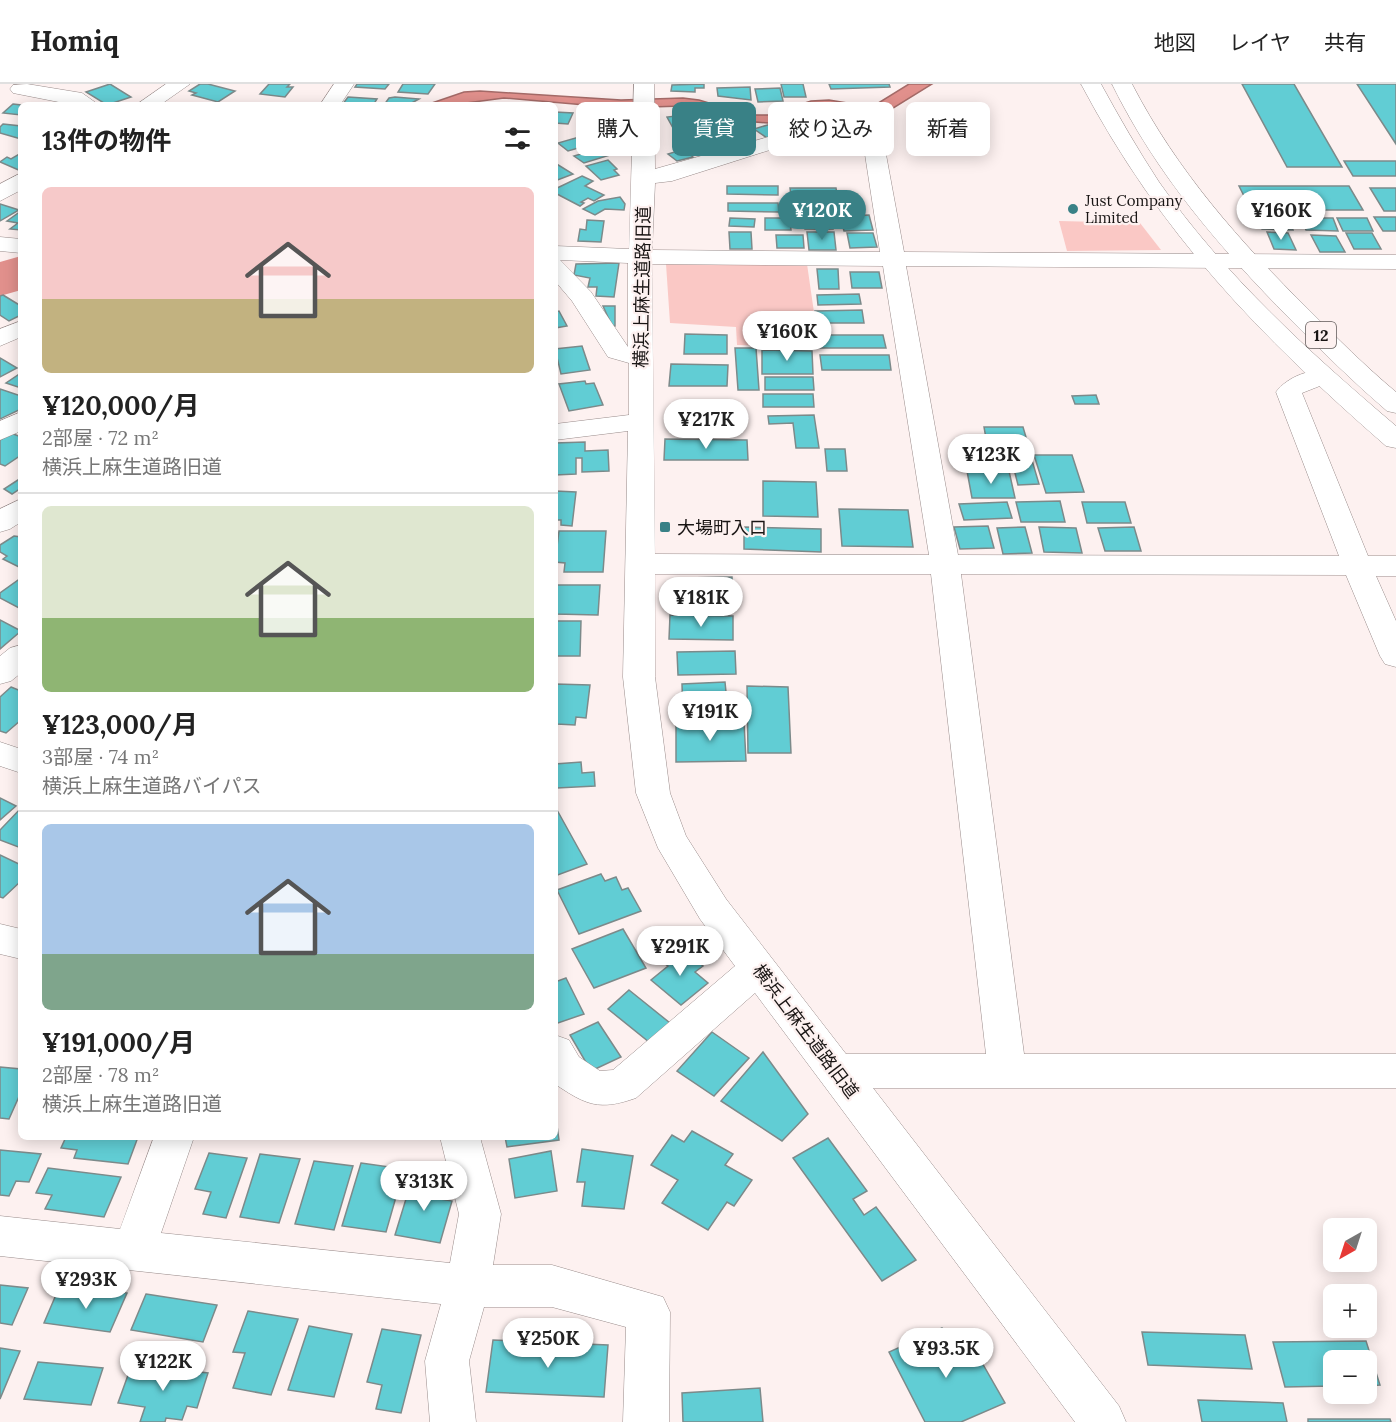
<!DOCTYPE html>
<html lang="ja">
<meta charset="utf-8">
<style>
:root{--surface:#fff;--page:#f6f6f6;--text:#222;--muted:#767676;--line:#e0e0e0;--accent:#398186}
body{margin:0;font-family:Lora,"Noto Sans JP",serif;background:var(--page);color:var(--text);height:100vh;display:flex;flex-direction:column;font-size:22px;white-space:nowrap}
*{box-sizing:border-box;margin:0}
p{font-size:20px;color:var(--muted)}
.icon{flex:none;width:33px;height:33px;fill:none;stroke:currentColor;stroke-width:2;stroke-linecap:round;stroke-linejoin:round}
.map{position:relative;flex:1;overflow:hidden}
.sheet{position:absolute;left:18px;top:18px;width:540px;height:1038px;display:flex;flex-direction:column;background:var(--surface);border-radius:9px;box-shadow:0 3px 15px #0003}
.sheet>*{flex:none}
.guide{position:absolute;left:576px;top:18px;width:570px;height:54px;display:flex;gap:12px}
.needle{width:39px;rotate:219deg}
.tools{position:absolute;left:1323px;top:1134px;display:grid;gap:12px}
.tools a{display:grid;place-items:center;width:54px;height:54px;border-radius:9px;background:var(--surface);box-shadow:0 3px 15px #0003;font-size:30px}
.price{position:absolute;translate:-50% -51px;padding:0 14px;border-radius:21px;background:#fff;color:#222;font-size:20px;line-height:39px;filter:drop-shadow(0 2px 3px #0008)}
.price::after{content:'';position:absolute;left:50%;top:36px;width:18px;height:14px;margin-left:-9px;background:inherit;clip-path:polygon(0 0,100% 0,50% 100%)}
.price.current{background:var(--accent);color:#fff}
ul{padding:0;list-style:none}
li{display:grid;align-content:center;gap:12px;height:318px;padding:0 24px}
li+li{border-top:2px solid var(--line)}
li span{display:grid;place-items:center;height:186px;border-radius:9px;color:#555}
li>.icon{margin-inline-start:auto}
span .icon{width:108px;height:108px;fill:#fffc;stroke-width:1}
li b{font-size:26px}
h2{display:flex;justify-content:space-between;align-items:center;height:72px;padding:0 24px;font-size:26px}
.pill{padding:0 21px;border-radius:9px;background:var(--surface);box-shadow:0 3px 15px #0003;font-size:21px;line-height:54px}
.pill.current{background:var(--accent);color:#fff}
header{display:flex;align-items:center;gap:36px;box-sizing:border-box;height:84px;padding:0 30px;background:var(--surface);border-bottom:2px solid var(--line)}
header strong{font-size:28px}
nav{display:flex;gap:33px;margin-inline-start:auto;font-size:21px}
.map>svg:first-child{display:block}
.green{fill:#fac8c5}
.water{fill:#e1908c;stroke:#a56b68;stroke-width:1.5}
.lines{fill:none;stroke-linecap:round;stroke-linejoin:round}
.river{fill:#e1908c;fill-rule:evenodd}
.building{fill:#61cdd4;stroke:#7c8a8a;stroke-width:1.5}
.minor-casing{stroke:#998c8b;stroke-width:1}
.major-casing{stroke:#998c8b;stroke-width:1}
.minor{fill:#fff;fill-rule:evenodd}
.major{fill:#fff;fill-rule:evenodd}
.poi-dot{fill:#398186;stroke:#fdf1f0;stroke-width:2}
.labels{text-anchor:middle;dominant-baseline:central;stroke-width:4.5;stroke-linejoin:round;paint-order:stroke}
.far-poi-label{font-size:15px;fill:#191514;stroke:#fdf1f0;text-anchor:start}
.shield{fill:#fdf1f0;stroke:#5d5756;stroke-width:1.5}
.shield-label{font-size:16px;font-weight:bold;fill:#191514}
.street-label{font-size:18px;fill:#191514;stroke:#fdf1f0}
.poi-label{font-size:18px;fill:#191514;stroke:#fdf1f0;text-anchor:start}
</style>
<header>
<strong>Homiq</strong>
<nav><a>地図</a><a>レイヤ</a><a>共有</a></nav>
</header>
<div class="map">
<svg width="1396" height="1338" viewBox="0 0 1396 1338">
<rect width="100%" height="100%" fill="#fdf1f0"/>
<g class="green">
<polygon points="1059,137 1140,139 1161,166 1067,167"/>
<polygon points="666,180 807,180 819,263 737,261 736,243 670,239"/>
</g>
<polygon class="water" points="909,0 932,0 882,31 840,24 816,24 803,31 768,39 743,37 682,22 620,24 504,14 451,21 426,21 464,8 480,7 621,16 683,14 699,16 749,31 768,31 811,17 829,16 872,23"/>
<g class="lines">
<polygon class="river" points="21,172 21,206 0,212 0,178"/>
</g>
<g class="building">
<polygon points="110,0 131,13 107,21 86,8"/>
<polygon points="200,0 208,0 235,7 218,18 192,11 196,9 189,7"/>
<polygon points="269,0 290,0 287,3 293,3 285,13 260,10"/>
<polygon points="357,0 389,0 385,5 355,3"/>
<polygon points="403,0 435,0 428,10 398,8"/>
<polygon points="704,0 704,4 695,4 695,8 671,7 672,1"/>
<polygon points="781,0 803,0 806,13 784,13"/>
<polygon points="829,0 889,0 890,3 831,5"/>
<polygon points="1242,0 1294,0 1342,83 1287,83"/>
<polygon points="1357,0 1396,0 1396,60"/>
<polygon points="750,3 751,16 718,12 717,4"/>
<polygon points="780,4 783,17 758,18 755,5"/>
<polygon points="348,13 377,15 375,18 378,19 377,21 342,21"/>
<polygon points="395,13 419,15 408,21 384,21 389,14"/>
<polygon points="13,20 21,21 21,31 3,29"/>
<polygon points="555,28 573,29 568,40 555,39"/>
<polygon points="693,30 699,40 673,44 667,33"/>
<polygon points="819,30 830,38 770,56 754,45 771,40 776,43"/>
<polygon points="3,40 21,42 21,55 0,49 0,43"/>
<polygon points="705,41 720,41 719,52 704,52"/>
<polygon points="728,44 748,44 749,57 728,57"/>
<polygon points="685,45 699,45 698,56 683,56"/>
<polygon points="586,51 596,59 568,67 558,59"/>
<polygon points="717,60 720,68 695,70 693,62"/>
<polygon points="600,64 610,71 584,79 574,72"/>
<polygon points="684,65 693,73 677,77 668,70"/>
<polygon points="21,69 21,87 0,78 7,73 11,75"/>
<polygon points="608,76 617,85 614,86 619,91 601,96 586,82"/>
<polygon points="1344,77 1396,77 1396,92 1353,92"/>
<polygon points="555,79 573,90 555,97"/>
<polygon points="582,92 593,97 585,102 604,111 594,117 588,114 581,118 584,119 580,122 555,109 555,105"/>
<polygon points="727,102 778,102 778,111 727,110"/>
<polygon points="1239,102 1349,102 1363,126 1251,126"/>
<polygon points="790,104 836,104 837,111 791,111"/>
<polygon points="1370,104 1396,104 1396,127 1384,127"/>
<polygon points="620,113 625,120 624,126 605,125 595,131 583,125 598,117"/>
<polygon points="728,119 778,119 779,128 728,127"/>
<polygon points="790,119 840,120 842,129 791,129"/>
<polygon points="0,120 19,126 0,137"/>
<polygon points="21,127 21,146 10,145 18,139 7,137"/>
<polygon points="804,131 831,131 833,145 805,145"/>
<polygon points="869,131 873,146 844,147 840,132"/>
<polygon points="1258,133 1289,134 1293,146 1262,145"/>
<polygon points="1374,133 1396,133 1396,147 1383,147"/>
<polygon points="730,134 755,135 754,143 729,142"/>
<polygon points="765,134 790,134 791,146 765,146"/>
<polygon points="1301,134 1333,134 1338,147 1306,146"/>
<polygon points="1337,134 1367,134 1373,147 1343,147"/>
<polygon points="587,136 604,137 601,158 578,157 580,145 586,146"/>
<polygon points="729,148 751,148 752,165 730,165"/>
<polygon points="807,148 834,148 836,166 809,166"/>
<polygon points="1267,148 1288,149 1296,166 1274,165"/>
<polygon points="847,149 873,149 877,163 850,164"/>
<polygon points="1346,149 1372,149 1381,165 1354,165"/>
<polygon points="776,151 803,151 804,164 777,164"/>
<polygon points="1311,151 1336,152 1345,168 1320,168"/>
<polygon points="619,179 614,213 596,212 597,203 588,203 590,194 574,191 576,180"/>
<polygon points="817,185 838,185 839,205 819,205"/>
<polygon points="850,188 879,188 882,204 852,204"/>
<polygon points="859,210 861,220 818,221 817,211"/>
<polygon points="3,211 21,222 21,231 9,237 0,231 0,212"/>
<polygon points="603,222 615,222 615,242 612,242"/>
<polygon points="862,226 864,239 817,239 815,227"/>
<polygon points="559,227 567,242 555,244 555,228"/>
<polygon points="685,250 727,251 727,270 684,270"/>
<polygon points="817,251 883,251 886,264 819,264"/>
<polygon points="582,262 590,286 561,290 555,265"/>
<polygon points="735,264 756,264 759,306 738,306"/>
<polygon points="762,266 812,267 813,290 762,290"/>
<polygon points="820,271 889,271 891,286 822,286"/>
<polygon points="0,274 17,284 0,293"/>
<polygon points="671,280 728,281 727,302 669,302"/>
<polygon points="21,289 21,304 6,299"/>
<polygon points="765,293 813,293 814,306 765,306"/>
<polygon points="585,297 586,300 594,299 603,321 569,327 559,300"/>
<polygon points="0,305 21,312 21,325 0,335"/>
<polygon points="763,310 813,310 814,323 763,323"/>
<polygon points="1096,311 1099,320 1075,320 1072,312"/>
<polygon points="814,331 819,364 796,364 793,339 769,340 768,332"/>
<polygon points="984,343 1023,343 1028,360 987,360"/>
<polygon points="11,349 21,353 21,371 5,382 0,380 0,356"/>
<polygon points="665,355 747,356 748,376 664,376"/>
<polygon points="585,358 585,367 608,366 609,387 582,388 582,374 576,374 576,390 555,391 555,359"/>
<polygon points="825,365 845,365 847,387 827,387"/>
<polygon points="1034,371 1072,371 1084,408 1046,409"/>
<polygon points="1011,373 1031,373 1039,400 1018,401"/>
<polygon points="967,387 1009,387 1015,414 972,414"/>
<polygon points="21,394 21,404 12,410 4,405"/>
<polygon points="763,397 816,398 818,433 763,432"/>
<polygon points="555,407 576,408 572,442 561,441 561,436 555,436"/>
<polygon points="1060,417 1065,438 1021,438 1016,418"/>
<polygon points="1007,418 1012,434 964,436 959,420"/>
<polygon points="1082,418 1125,418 1131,439 1087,439"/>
<polygon points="839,425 908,426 913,463 842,462"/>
<polygon points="988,442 994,464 960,465 954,443"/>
<polygon points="744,443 821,445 821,468 744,465"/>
<polygon points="1025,443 1032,469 1003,470 997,444"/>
<polygon points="1039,443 1076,444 1082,469 1044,468"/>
<polygon points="1134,443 1141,467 1105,467 1098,444"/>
<polygon points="559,447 606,447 603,488 564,488 565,479 555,478"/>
<polygon points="14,452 21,453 21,484 3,475 7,472 0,468 0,461"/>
<polygon points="732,493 733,515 686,516 685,494"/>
<polygon points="21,494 21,525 0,514 0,509"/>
<polygon points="555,501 600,501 598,531 555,530"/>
<polygon points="670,531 733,532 733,556 669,555"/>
<polygon points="0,536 21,547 0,565"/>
<polygon points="555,537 581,537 580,572 555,572"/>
<polygon points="735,567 736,590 678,591 677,568"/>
<polygon points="725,598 728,628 683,629 682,600"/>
<polygon points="555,600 590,601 586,634 576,633 575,641 557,640"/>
<polygon points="747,602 788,603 791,669 748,669"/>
<polygon points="11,603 21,607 21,636 6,649 0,647 0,613"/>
<polygon points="676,638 744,638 746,677 676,678"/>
<polygon points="581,678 582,689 594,688 595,702 557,704 555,680"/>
<polygon points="0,714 16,722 0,736"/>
<polygon points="21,724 21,764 0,756 0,746"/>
<polygon points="557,726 587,780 555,792 555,727"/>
<polygon points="0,771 21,781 21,797 3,814 0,813"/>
<polygon points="601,790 605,797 616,793 622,806 628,804 641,827 579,850 557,806"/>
<polygon points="623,845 646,884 594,904 572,865"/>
<polygon points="680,863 703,882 695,888 708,899 681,921 651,896 668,882 662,878"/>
<polygon points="566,894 584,930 555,940 555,898"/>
<polygon points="629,906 670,939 649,958 608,925"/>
<polygon points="598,938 621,973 591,987 570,951"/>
<polygon points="712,948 749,974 714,1012 677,987"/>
<polygon points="763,968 808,1030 782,1057 721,1017"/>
<polygon points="0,983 21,985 21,1008 9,1035 0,1034"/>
<polygon points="555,1027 559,1056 507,1063 505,1053 555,1053"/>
<polygon points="692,1047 733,1070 725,1081 752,1096 734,1122 727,1118 708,1146 662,1119 678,1096 651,1081 672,1051 684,1058"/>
<polygon points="66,1053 138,1053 128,1080 74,1074 77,1066 61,1064"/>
<polygon points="828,1054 867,1107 853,1115 864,1131 876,1123 916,1176 882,1197 793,1074"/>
<polygon points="582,1065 633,1072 624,1125 582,1122 585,1098 577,1098"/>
<polygon points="0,1066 41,1070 29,1098 16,1097 9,1112 0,1111"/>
<polygon points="551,1067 557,1107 515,1114 509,1075"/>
<polygon points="209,1069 247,1074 226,1134 203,1130 211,1108 195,1105"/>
<polygon points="260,1070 300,1075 279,1139 240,1133"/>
<polygon points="314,1077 353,1082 334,1146 295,1140"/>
<polygon points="361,1079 404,1085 386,1148 342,1142"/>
<polygon points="48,1084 121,1093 104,1133 45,1125 52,1111 36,1109"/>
<polygon points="413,1092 439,1095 434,1114 452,1117 440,1159 395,1151"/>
<polygon points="0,1201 28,1204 12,1241 0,1239"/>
<polygon points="99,1205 127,1209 110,1248 44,1239 58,1206 96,1212"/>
<polygon points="146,1210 217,1221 203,1258 131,1246"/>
<polygon points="248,1227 298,1235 271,1311 233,1304 245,1269 233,1268"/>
<polygon points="309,1242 352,1250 334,1313 288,1306"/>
<polygon points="942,1244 952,1265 969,1256 1005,1319 961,1338 925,1338 889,1268"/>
<polygon points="382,1245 421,1251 401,1329 376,1325 382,1301 367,1298"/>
<polygon points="1142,1248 1245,1251 1252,1285 1148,1281"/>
<polygon points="493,1256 608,1261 604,1313 486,1308"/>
<polygon points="1366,1257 1380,1301 1366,1302 1366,1276 1334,1276 1334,1302 1285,1303 1273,1258"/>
<polygon points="0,1264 20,1267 0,1315"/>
<polygon points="38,1278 103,1284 91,1321 24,1315"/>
<polygon points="132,1280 208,1289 197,1324 187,1322 182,1336 166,1334 165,1338 140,1338 145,1323 118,1319"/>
<polygon points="760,1304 763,1338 683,1338 682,1309"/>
<polygon points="1198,1316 1283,1319 1287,1338 1202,1338"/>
<polygon points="1308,1335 1390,1335 1391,1338 1308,1338"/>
</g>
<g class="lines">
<defs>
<g id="minor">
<polygon points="27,0 82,9 99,21 74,21 13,9 10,5 13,1"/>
<polygon points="166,0 190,0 160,21 136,21"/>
<polygon points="334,0 354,0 340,21 320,21"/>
<path d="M 634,0 L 654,0 L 655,85 L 768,53 L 776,54 L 779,59 L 776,64 L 672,97 L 655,99 L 652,166 L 880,168 L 860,38 L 863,34 L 877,34 L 880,38 L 904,168 L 1396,171 L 1396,185 L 906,182 L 958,471 L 1339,472 L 1276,308 C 1287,293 1312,283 1330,288 L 1334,293 L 1330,298 L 1302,309 L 1368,472 L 1396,472 L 1396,492 L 1376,492 L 1396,537 L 1396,583 L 1385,580 L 1380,572 L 1346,491 L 961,490 L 1024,970 L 1396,970 L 1396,1004 L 873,1004 L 1119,1322 L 1126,1338 L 1075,1338 L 755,909 L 636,1014 C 599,1027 586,1021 555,1000 L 555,951 L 569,956 L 579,973 L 600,987 L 613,986 L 735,882 L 700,835 L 658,764 L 636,709 L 623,593 L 628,347 L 555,356 L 555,340 L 629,331 L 629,279 L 608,273 L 572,217 L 555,197 L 555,162 L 629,165 ZM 560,176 L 628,179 L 628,263 L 591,208 ZM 652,180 L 883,182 L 929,471 L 655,470 ZM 655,490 L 931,490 L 986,970 L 846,970 L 726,815 L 686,752 L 670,709 L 655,593 Z"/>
<polygon points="21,89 21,106 0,117 0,100"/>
<polygon points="0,153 21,155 21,169 0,167"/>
<polygon points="21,237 21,253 0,262 0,245"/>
<polygon points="21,328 21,347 0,356 0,337"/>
<polygon points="21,415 21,438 10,445 0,448 0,425"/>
<polygon points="21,561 21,589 11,597 0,600 0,572 10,564"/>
<polygon points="0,658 21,665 21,689 0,682"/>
<polygon points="0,840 21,845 21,875 0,870"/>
<polygon points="154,1053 194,1053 161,1149 450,1179 459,1130 440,1053 480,1053 501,1130 493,1181 552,1181 663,1213 670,1228 669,1338 623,1338 626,1243 552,1223 484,1223 469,1277 476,1338 430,1338 425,1277 441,1220 0,1172 0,1132 120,1145"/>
</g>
<g id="major">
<path d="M 1081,0 L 1101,0 C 1119,33 1138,66 1159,98 C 1224,191 1310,269 1396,342 L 1396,364 L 1386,362 C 1259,251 1161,151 1081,0 Z"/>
<path d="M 1112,0 L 1132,0 C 1177,87 1240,158 1309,226 C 1337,254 1365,282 1396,308 L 1396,329 L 1387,327 C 1353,298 1322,267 1290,235 C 1220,164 1156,90 1112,0 Z"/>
</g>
</defs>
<use href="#minor" class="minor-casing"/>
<use href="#major" class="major-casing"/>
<use href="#minor" class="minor"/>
<use href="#major" class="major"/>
</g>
<g class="poi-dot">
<circle cx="1073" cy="125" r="6"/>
<rect x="659" y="437" width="12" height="12" rx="3"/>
</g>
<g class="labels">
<g class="far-poi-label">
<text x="1085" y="116">Just Company<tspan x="1085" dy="17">Limited</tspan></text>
</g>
<rect class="shield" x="1306" y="238" width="30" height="26" rx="4.5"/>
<g class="shield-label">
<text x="1321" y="251">12</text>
</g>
<g class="street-label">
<text transform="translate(642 203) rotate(-89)">横浜上麻生道路旧道</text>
<text transform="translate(806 947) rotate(53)">横浜上麻生道路旧道</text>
</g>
<g class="poi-label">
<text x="677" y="443">大場町入口</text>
</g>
</g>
</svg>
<div class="tools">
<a><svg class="needle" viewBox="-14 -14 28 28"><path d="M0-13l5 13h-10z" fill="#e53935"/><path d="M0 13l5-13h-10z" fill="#767676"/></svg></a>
<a>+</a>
<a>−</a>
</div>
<b class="price current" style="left:822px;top:157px">¥120K</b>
<b class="price" style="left:1281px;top:157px">¥160K</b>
<b class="price" style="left:787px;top:278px">¥160K</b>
<b class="price" style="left:706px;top:366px">¥217K</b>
<b class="price" style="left:991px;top:401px">¥123K</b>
<b class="price" style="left:701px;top:544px">¥181K</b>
<b class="price" style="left:710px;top:658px">¥191K</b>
<b class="price" style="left:680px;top:893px">¥291K</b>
<b class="price" style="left:424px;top:1128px">¥313K</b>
<b class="price" style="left:86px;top:1226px">¥293K</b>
<b class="price" style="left:548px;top:1285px">¥250K</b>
<b class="price" style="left:946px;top:1295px">¥93.5K</b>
<b class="price" style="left:163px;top:1308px">¥122K</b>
<div class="guide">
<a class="pill">購入</a>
<a class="pill current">賃貸</a>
<a class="pill">絞り込み</a>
<a class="pill">新着</a>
</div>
<section class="sheet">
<h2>13件の物件<svg class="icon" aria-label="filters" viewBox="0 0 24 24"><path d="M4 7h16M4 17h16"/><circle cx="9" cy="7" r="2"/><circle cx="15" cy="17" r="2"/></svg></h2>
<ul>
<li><span style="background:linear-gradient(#f6c9c9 60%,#c2b280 0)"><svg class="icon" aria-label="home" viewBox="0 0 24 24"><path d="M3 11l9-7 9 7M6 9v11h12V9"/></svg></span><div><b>¥120,000/月</b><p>2部屋 · 72 m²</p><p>横浜上麻生道路旧道</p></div></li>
<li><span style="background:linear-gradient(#dfe7d0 60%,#8fb573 0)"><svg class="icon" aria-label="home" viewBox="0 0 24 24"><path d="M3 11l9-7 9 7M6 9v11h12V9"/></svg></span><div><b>¥123,000/月</b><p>3部屋 · 74 m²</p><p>横浜上麻生道路バイパス</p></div></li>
<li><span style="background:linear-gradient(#a9c7e8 70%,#7fa58c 0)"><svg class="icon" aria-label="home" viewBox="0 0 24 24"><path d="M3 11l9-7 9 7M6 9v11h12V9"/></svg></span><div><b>¥191,000/月</b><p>2部屋 · 78 m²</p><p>横浜上麻生道路旧道</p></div></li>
</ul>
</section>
</div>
